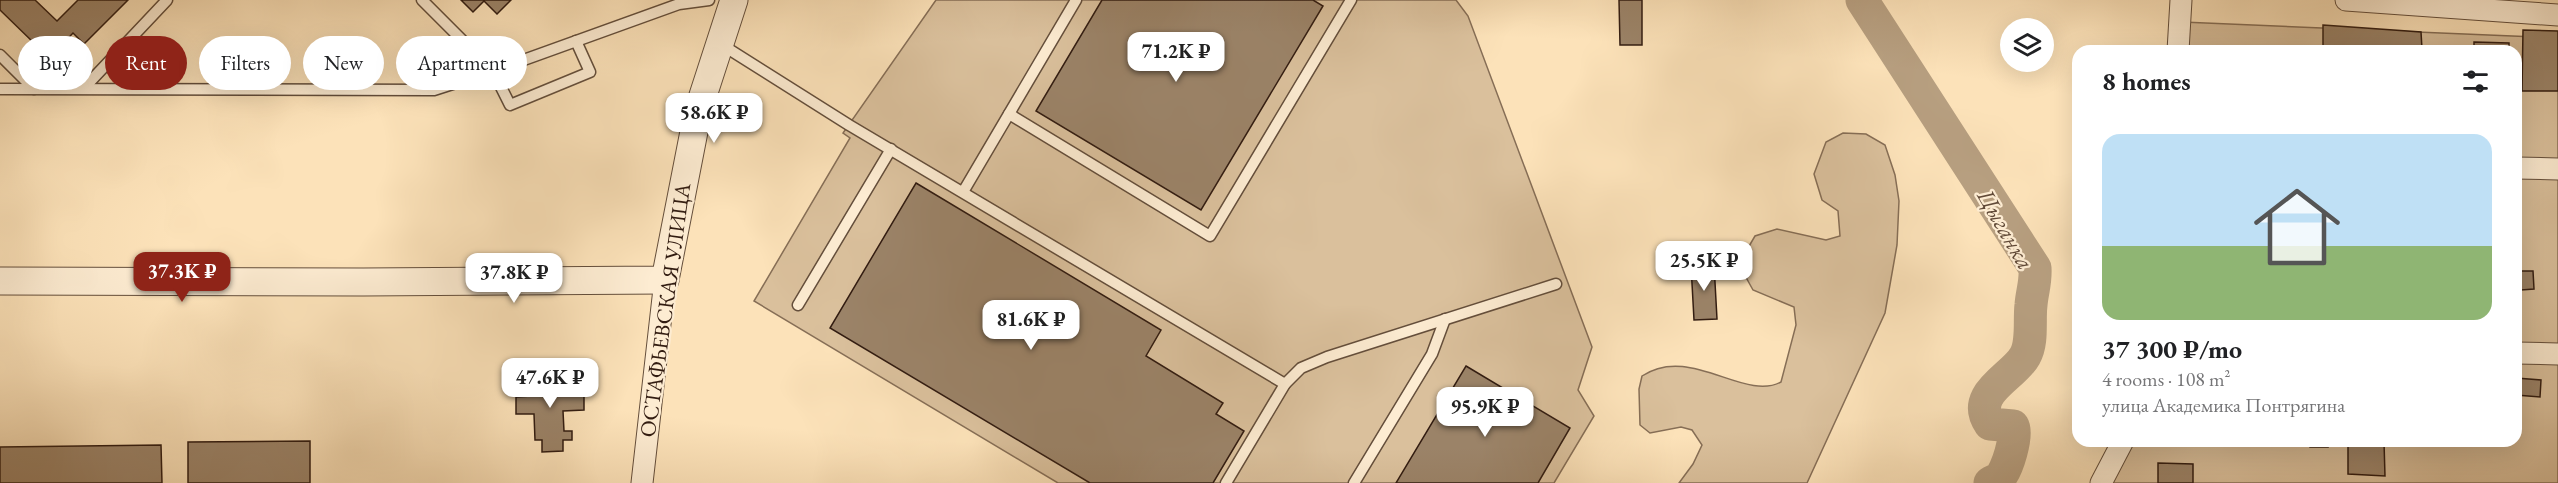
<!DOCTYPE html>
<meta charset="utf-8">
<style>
:root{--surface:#fff;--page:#f2f2f2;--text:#202124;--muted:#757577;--line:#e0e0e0;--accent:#8f2418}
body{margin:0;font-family:"EB Garamond",serif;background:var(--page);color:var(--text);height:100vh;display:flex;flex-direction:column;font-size:22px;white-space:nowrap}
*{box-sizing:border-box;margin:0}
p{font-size:20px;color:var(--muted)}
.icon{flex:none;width:33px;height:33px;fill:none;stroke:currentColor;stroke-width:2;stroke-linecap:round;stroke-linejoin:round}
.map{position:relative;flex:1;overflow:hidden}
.panel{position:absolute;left:2072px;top:45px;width:450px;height:402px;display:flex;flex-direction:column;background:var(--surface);border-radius:18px;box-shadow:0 6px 24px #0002}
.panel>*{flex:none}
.top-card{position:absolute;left:18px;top:36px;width:570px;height:54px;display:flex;gap:12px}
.tools{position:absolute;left:2000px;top:18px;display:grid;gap:12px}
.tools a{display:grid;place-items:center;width:54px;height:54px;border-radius:50%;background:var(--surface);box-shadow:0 6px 24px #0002;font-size:30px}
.price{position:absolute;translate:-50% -51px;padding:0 14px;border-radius:12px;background:#fff;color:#222;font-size:20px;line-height:39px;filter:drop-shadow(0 2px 3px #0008)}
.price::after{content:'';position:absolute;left:50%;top:36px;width:18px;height:14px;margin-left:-9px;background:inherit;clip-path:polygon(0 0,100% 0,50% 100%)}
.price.active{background:var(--accent);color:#fff}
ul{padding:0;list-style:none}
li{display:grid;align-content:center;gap:12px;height:318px;padding:0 30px}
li+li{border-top:2px solid var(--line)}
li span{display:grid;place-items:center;height:186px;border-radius:18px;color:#555}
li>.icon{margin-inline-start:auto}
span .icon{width:108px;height:108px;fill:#fffc;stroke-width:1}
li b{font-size:26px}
h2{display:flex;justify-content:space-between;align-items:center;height:72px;padding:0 30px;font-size:26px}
.chip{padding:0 21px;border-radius:27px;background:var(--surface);box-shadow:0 6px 24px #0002;font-size:21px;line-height:54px}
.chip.active{background:var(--accent);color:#fff}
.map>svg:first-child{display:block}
.green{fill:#dac09c;stroke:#866e56;stroke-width:1.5}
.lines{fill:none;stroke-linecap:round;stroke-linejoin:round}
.river{stroke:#b79f80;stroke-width:33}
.building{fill:#9b8368;stroke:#321c11;stroke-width:1.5}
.service-casing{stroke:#644e3b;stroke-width:13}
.minor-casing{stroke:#644e3b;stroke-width:23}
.tertiary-casing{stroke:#644e3b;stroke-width:29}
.service{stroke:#fdecd2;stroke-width:10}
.minor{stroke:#fdecd2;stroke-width:21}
.tertiary{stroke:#fdecd2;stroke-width:27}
.labels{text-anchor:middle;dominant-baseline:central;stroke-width:4.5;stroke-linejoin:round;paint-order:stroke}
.street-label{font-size:22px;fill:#321c11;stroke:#fdecd2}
.water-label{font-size:24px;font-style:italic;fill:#614a38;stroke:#fdecd2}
</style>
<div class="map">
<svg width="2558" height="483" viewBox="0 0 2558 483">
<rect width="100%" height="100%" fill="#fce2b9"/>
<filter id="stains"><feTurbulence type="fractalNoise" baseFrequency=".00333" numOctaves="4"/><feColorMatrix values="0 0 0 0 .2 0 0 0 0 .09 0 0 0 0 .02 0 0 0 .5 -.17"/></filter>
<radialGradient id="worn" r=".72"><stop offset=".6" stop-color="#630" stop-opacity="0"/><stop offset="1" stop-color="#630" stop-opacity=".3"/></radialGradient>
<g class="green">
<polygon points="936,0 1456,0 1468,16 1592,347 1578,390 1594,416 1554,483 1058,483 754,301 850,138 843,133"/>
<polygon points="2182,22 2558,38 2558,483 2107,483 2135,441 2516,441 2516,51 2182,51"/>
<path d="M 1843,133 L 1866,134 L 1885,145 L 1895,175 L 1899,201 L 1897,245 L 1885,313 L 1807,483 L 1679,483 L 1693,464 L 1702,445 L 1692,430 L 1681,427 L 1650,433 L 1640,425 L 1639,389 L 1642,376 C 1690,344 1744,402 1781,382 L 1796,325 L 1794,307 L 1753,290 L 1742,270 L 1745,253 L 1755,236 L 1777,229 L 1826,240 L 1840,236 L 1838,211 L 1822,200 L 1814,174 L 1826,142 Z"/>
</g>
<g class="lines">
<path class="river" d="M 1862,0 L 2035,268 C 2036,282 2032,292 2031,305 C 2029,321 2033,342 2025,356 C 2014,377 1969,393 1990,424 L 2013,426 C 2018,434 2007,472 1999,478 C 1997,480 1993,481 1990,483"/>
</g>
<g class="building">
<polygon points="0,0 35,0 57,21 78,0 128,0 84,44 73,33 58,49 46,37 37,46 0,10"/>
<polygon points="461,0 511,0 497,14 484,1 473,12"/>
<polygon points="1102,0 1313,0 1323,6 1201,210 1036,111"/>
<polygon points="1619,0 1642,0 1642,45 1620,45"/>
<polygon points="2323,25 2421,32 2422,49 2418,51 2323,51"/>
<polygon points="2523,30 2558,31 2558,91 2522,91"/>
<polygon points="2474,42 2509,43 2509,51 2474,51"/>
<rect x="2274" y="47" width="26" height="4"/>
<polygon points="916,183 1161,330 1146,356 1223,403 1216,414 1244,431 1213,483 1090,483 830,328"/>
<polygon points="1714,264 1717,319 1694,320 1691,265"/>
<polygon points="2520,271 2533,271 2534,289 2521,290"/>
<polygon points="1466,366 1570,428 1538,483 1396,483"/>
<polygon points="552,369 557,378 564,380 566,393 584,392 584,410 563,411 564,431 572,431 572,440 563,440 563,451 542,452 542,440 535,440 534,414 516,414 516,397 531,396 530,377 541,376 544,370"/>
<polygon points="2516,378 2541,380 2540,397 2516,395"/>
<polygon points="310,441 310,483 188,483 188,442"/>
<polygon points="2310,441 2327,441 2328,447 2310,447"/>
<polygon points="2384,442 2385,476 2348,474 2348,443"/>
<polygon points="161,445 162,483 0,483 0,447"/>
<polygon points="2158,463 2193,464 2193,483 2158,483"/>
</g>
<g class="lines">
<defs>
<g id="service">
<polyline points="422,0 493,71 510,105 590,72 576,41"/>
<polyline points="719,43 849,125 1285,384"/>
<polyline points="0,55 34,89"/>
<polyline points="84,88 167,0"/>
<polyline points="0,89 434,90 493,71 679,4 709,0"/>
<polyline points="1009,114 1210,236 1351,0"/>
<polyline points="963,192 1076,0"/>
<polyline points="798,305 891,149"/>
<polyline points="1226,483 1285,384 1301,368 1327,357 1556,284"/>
<polyline points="1354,483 1432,354 1445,319"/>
</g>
<g id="minor">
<polyline points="2346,0 2558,15"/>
<polyline points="2178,51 2181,0"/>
<polyline points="2516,168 2558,169"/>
<polyline points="2516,353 2558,354"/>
<polyline points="642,483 665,280"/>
<polyline points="2101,483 2123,441"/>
</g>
<polyline id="tertiary" points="0,281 363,282 665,280 698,111 734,0"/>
</defs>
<use href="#service" class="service-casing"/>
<use href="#minor" class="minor-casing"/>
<use href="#tertiary" class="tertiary-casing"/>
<use href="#service" class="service"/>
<use href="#minor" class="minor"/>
<use href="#tertiary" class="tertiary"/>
</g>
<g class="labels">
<g class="street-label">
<text transform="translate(665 310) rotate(-82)">ОСТАФЬЕВСКАЯ УЛИЦА</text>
</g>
<g class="water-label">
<text transform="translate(2006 229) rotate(60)">Цыганка</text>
</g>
</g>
<rect width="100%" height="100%" filter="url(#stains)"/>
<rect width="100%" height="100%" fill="url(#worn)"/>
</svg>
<div class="tools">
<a><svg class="icon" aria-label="layers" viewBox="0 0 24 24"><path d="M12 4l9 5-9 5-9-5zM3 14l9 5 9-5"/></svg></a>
</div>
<b class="price" style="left:1176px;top:83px">71.2K ₽</b>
<b class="price" style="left:714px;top:144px">58.6K ₽</b>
<b class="price" style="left:1704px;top:292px">25.5K ₽</b>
<b class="price active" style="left:182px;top:303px">37.3K ₽</b>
<b class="price" style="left:514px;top:304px">37.8K ₽</b>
<b class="price" style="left:1031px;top:351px">81.6K ₽</b>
<b class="price" style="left:550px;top:409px">47.6K ₽</b>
<b class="price" style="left:1485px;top:438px">95.9K ₽</b>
<div class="top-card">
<a class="chip">Buy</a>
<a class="chip active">Rent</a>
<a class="chip">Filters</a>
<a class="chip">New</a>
<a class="chip">Apartment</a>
</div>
<section class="panel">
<h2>8 homes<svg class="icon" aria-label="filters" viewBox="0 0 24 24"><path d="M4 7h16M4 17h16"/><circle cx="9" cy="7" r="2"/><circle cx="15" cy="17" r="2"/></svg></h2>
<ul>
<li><span style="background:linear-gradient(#bfe0f5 60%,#8fb573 0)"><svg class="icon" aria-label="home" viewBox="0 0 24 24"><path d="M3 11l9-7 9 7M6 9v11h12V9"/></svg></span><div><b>37 300 ₽/mo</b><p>4 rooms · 108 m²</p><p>улица Академика Понтрягина</p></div></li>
</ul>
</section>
</div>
